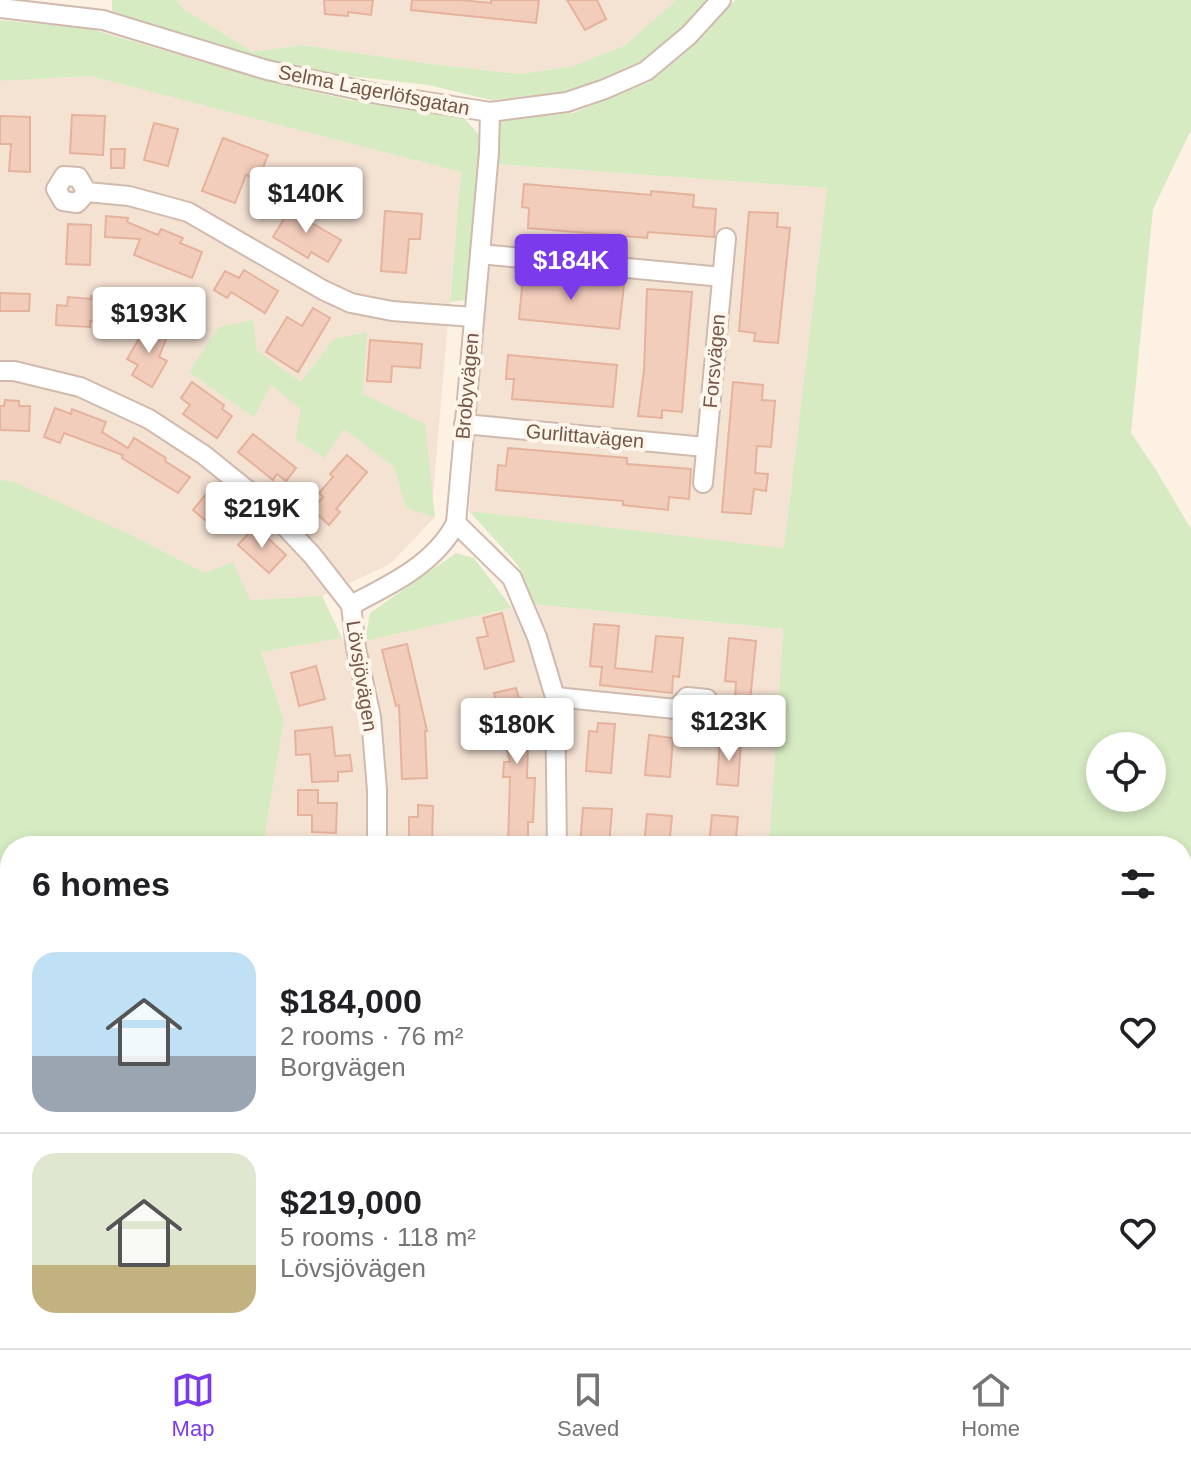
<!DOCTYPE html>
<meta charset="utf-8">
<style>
:root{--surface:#fff;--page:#f2f2f2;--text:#202124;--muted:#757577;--line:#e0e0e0;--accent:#7c3aed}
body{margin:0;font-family:Arial,sans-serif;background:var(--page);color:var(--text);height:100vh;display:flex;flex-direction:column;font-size:30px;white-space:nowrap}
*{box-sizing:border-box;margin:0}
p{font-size:26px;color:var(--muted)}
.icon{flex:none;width:44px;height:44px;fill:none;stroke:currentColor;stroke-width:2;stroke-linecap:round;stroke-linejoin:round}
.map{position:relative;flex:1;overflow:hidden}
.side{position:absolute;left:0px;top:836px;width:1192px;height:512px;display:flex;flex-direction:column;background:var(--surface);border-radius:32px 32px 0 0;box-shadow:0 4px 12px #0003}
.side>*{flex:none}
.buttons{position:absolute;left:1086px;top:732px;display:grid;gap:16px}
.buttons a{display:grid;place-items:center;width:80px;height:80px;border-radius:50%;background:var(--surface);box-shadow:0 4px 12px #0003;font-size:40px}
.price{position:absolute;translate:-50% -68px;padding:0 18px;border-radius:8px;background:#fff;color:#222;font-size:26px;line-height:52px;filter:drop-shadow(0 2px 4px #0008)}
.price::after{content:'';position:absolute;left:50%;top:48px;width:24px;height:18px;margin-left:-12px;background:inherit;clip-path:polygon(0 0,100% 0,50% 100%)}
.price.selected{background:var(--accent);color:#fff}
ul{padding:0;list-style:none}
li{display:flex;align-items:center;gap:24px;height:200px;padding:0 32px}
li+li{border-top:2px solid var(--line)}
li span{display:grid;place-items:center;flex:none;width:224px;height:160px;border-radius:24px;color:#555}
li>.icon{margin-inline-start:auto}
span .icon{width:96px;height:96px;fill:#fffc;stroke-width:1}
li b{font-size:34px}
h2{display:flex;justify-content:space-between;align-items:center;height:96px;padding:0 32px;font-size:34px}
.tabs{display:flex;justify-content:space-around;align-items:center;height:112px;border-top:2px solid var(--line);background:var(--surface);font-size:22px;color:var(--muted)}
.tabs a{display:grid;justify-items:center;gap:4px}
.tabs .selected{color:var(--accent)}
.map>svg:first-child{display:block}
.residential{fill:#f4e2d3}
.education{fill:#eee1f9}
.green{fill:#d6ebc2;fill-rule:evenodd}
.building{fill:#f3cdbc;stroke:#e5b29c;stroke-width:2}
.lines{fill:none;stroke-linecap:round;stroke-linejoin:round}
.lane-casing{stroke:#d0baad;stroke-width:13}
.street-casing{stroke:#d0baad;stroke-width:22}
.secondary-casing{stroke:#d4b9ab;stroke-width:28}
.lane{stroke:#fff;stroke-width:9}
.street{stroke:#fff;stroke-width:18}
.secondary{stroke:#fff;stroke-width:24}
.labels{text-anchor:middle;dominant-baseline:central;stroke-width:8;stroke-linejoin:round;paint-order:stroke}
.street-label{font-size:20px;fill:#765649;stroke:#fff6eb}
</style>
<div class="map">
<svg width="1191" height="1348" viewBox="0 0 1191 1348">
<rect width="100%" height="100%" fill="#fdf1e4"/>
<g class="residential">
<polygon points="176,0 677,0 624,46 573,66 520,74 439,65 302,45 253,52 183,9"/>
<polygon points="90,76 461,172 432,506 435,517 390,564 322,596 250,600 205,573 133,536 0,480 0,81"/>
<polygon points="496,164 827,188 784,549 469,511"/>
<polygon points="531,604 783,629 769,846 270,846 265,833 284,720 261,652 342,638 365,641"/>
</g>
<polygon class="education" points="0,1026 10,1030 10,1338 348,1338 348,1348 0,1348"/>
<g class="green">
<polygon points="112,0 176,0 183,9 253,52 302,45 439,65 520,74 573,66 624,46 677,0 709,0 683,30 641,61 603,78 563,92 491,100 428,85 297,70 245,59 112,11"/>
<path d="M 735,0 L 1191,0 L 1191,130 L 1153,209 L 1131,433 L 1156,470 L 1191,529 L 1191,1319 L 1182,1320 L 1182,846 L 769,846 L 783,629 L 531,604 L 518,565 L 469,511 L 784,548 L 827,188 L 496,164 L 499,120 L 573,113 L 650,82 L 700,40 ZM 1100,746 L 1152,746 L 1152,798 L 1100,798 Z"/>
<polygon points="0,20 91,29 250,76 348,100 462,116 480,136 465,300 450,302 461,172 90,76 0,81"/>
<polygon points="253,320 256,350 301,382 334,339 367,332 363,394 425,424 435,517 406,508 394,467 344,429 324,458 296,439 301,409 271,385 254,417 189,372 219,327"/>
<polygon points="0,480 14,482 133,536 205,573 233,562 250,600 322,596 342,638 261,652 284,720 265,833 270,846 10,846 10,1030 0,1026"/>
<polygon points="456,553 474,558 512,608 365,641 370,613"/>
<polygon points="0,1043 10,1047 10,1095 0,1090"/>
<polygon points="5,1305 10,1308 10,1338 69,1338 88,1348 0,1348 0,1319"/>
<polygon points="348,1338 938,1338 905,1348 348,1348"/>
</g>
<g class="building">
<polygon points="324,0 373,0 371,15 348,12 348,16 325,14"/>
<polygon points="412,0 460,0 491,3 491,0 539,0 536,23 411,10"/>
<polygon points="567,0 597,0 606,19 585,30"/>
<polygon points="72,115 105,116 103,155 70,153"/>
<polygon points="0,116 30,117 30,172 9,171 11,144 0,144"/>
<polygon points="154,123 178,129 168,166 144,160"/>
<polygon points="223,138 268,155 258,180 246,175 235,203 202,191"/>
<polygon points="111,149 125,149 124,168 111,168"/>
<polygon points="524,184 651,195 651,191 694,195 693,207 716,209 714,237 648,232 647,238 528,228 529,208 522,207"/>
<polygon points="293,204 314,217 310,222 341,240 328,262 311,252 308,258 273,237"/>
<polygon points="385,211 422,214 420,239 409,239 406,273 381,271"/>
<polygon points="749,212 778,213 777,227 790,228 778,343 754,341 755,333 739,331"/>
<polygon points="106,216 128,218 127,222 158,235 161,229 183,238 180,243 202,252 192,278 134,255 140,239 105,237"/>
<polygon points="68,224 91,225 90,265 66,264"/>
<polygon points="244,270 278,291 265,313 231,292 227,298 214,290 225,271 239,278"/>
<polygon points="523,276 624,285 619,329 519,319"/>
<polygon points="647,289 692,292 682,412 662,410 662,418 638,416 644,370"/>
<polygon points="0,293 30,294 29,311 0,311"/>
<polygon points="91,296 114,297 112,322 90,321 90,327 56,325 57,305 67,306 68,297 91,299"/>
<polygon points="313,308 330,318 298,372 266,352 287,317 302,326"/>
<polygon points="149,322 168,334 159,357 167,361 152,387 132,375 138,365 127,359"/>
<polygon points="370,340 422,344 420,368 392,366 391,382 367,381"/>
<polygon points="508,355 617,365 613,407 512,399 514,379 506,379"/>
<polygon points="192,382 224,405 222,409 232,416 217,438 183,414 190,405 181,398"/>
<polygon points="733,382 763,385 762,400 775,401 771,447 757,446 755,473 768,474 766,491 754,489 751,514 722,512"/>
<polygon points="5,400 19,401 19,406 30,406 29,431 0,430 0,406 4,406"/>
<polygon points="55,408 71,414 72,409 106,422 102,432 128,448 134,438 166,458 165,461 190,477 178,493 122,458 123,455 64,433 60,443 44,437"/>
<polygon points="253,434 296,468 286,481 277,474 273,480 238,452"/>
<polygon points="508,448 627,458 627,464 691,469 689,499 669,497 668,510 623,505 623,501 496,490 498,465 506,466"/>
<polygon points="347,455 367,472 336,509 340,512 329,525 312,509 323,497 319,493 333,477 330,474"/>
<polygon points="210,489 229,503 211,525 193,510"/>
<polygon points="255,526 286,555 269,573 238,545"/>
<polygon points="502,613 514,661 485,669 477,638 488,636 483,618"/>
<polygon points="594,624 619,626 615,668 652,672 656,636 683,638 679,677 673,676 672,693 600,685 602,667 590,666"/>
<polygon points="729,638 756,641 750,701 735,699 736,682 725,681"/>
<polygon points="407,644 427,731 425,731 427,778 402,779 399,705 396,706 382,650"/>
<polygon points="316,666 325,699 299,706 291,673"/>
<polygon points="516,688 519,699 521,698 531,739 528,740 527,778 535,778 533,822 528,822 528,846 508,846 510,777 503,777 504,762 510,762 494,693"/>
<polygon points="598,723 615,724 611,773 586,771 589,731 597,732"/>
<polygon points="332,727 335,756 350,755 352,771 338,772 338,781 312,782 310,754 296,755 295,731"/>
<polygon points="649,735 673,738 670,777 645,775"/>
<polygon points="720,741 741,742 738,786 717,784"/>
<polygon points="298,790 318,790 318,803 337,803 336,833 312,832 312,815 298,815"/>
<polygon points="418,805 433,806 432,846 409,846 409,817 418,817"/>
<polygon points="583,808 612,809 609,846 580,846"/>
<polygon points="647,814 672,816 669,846 644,846"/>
<polygon points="712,815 738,817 735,846 709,846"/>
</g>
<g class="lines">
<defs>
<g id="lane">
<polyline points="0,1298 10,1302"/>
<polyline points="89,1338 108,1348"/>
</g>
<g id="street">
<polyline points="0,8 103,20 267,70 378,94 490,112 567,102 605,89 646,71 689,35 721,0"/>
<polyline points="87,192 77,203 63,201 56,189 64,176 78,177 87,192 129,196 188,212 323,290 351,303 392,311 473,317"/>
<polyline points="480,254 722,277"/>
<polyline points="1,371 14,371 80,387 149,419 204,455 261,501 312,555 351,605 356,648 371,717 377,790 377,846"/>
<polyline points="464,424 705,447"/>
<polyline points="703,483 726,238"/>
<polyline points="456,523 512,578 537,637 555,697 557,846"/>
<path d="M 351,605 C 390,585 435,564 456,523 L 489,152 L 490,112"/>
<polyline points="555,697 676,709 687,697 707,699 716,713 708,721 689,720 676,709"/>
</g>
<polyline id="secondary" points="1145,1348 1191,1347"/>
</defs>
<use href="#lane" class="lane-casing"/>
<use href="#street" class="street-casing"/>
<use href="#secondary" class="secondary-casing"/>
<use href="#lane" class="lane"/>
<use href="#street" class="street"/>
<use href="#secondary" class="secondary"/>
</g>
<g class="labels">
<g class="street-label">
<text transform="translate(374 90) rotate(11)">Selma Lagerlöfsgatan</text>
<text transform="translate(714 361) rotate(-85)">Forsvägen</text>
<text transform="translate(467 386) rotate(-85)">Brobyvägen</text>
<text transform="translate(585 436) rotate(5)">Gurlittavägen</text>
<text transform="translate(362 676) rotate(81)">Lövsjövägen</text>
</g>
</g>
</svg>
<div class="buttons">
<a><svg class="icon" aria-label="locate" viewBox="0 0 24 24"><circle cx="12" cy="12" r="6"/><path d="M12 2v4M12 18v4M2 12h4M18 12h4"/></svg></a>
</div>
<b class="price" style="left:306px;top:235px">$140K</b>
<b class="price selected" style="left:571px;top:302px">$184K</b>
<b class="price" style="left:149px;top:355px">$193K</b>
<b class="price" style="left:262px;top:550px">$219K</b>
<b class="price" style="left:729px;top:763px">$123K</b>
<b class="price" style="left:517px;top:766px">$180K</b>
<section class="side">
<h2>6 homes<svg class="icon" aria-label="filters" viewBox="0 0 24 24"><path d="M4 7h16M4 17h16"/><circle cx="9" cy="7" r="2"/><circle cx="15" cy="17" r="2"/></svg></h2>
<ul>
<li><span style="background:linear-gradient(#bfe0f5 65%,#9aa5b1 0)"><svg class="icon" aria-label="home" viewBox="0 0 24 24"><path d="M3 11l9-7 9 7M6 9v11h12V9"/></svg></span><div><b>$184,000</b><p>2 rooms · 76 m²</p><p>Borgvägen</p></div><svg class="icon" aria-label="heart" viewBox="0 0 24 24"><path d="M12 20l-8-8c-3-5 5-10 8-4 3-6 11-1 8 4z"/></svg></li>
<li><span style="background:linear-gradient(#dfe7d0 70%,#c2b280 0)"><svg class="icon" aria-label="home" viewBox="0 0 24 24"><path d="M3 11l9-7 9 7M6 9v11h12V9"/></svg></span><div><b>$219,000</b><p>5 rooms · 118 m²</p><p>Lövsjövägen</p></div><svg class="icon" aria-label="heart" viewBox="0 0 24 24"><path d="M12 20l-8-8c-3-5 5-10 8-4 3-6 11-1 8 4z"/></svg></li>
</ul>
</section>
</div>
<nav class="tabs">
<a class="selected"><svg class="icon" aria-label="map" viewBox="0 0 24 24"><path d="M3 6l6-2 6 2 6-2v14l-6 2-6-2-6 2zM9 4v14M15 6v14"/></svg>Map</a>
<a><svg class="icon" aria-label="saved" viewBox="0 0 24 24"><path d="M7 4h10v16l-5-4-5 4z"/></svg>Saved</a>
<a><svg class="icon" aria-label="home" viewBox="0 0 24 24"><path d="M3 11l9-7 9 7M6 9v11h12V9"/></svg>Home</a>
</nav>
